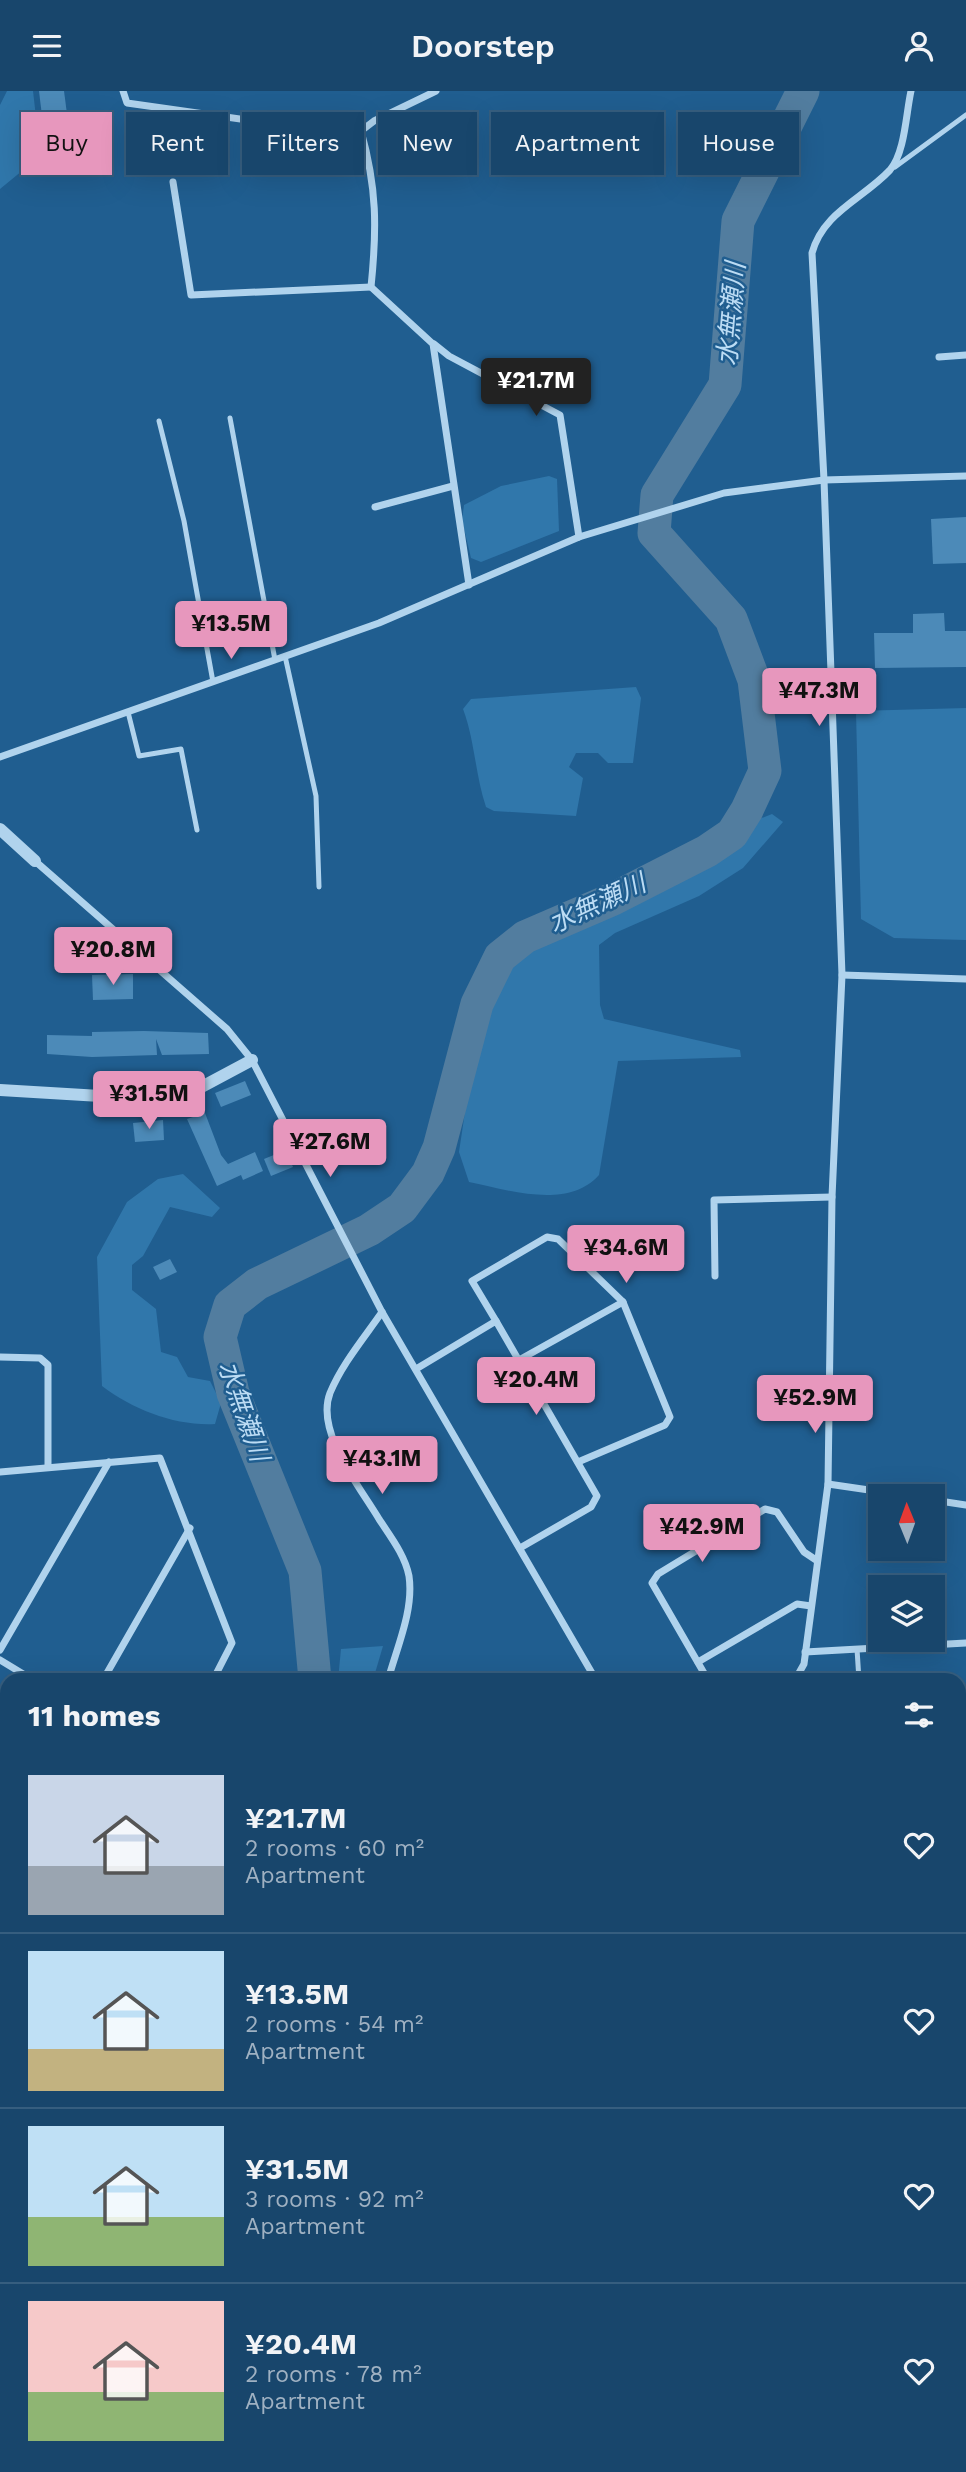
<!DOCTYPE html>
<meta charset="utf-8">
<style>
:root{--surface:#18466c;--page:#255074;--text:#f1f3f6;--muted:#9fb1c2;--line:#365e7f;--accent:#e797bd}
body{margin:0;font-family:"Work Sans","Noto Sans JP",sans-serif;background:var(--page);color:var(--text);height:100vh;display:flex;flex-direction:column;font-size:26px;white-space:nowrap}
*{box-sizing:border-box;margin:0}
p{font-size:23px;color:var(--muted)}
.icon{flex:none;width:38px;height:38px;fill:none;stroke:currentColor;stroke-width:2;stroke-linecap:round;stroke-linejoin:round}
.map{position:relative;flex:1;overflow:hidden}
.side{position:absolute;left:0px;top:1582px;width:966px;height:800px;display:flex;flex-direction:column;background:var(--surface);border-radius:21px 21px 0 0;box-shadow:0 7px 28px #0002,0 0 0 2px var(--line)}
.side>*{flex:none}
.hud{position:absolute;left:21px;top:21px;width:924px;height:63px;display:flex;gap:14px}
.needle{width:46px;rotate:359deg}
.fabs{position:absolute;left:868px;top:1393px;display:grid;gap:14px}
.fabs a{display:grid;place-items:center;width:77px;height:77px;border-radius:0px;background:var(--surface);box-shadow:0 7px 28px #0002,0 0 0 2px var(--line);font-size:35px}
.price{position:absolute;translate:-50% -60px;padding:0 16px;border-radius:7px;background:var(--accent);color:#111;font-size:23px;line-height:46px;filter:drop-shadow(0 2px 4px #0008)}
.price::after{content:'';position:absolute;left:50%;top:42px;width:21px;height:16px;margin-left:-10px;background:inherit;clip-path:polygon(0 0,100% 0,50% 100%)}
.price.active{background:#222;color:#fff}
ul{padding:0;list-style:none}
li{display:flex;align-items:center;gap:21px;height:175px;padding:0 28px}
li+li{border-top:2px solid var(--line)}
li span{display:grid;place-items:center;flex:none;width:196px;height:140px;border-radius:0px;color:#555}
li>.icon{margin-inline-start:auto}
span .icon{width:84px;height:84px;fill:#fffc;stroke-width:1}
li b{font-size:30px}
h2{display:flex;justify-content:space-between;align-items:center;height:84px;padding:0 28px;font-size:30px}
.pill{padding:0 24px;border-radius:0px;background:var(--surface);box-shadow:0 7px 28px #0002,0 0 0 2px var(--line);font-size:24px;line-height:63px}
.pill.active{background:var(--accent);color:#111}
header{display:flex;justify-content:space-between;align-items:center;height:91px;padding:0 28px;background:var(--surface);font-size:32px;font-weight:600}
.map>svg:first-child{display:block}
.green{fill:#3077ab}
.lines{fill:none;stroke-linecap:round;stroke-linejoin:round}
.river{stroke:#527d9f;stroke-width:33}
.building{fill:#4c8ab8}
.service{stroke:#b0d3ed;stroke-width:5}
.minor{stroke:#b0d3ed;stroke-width:7}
.tertiary{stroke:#b0d3ed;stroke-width:12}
.labels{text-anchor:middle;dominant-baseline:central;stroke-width:5;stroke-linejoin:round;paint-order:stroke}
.water-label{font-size:26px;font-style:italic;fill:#bcdcf4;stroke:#205e90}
</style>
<header><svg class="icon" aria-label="menu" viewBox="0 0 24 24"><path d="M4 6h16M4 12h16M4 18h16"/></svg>Doorstep<svg class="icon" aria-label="person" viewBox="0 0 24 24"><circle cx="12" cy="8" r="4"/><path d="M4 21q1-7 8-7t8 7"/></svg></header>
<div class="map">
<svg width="966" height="2381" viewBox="0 0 966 2381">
<rect width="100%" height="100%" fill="#205e90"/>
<g class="green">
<polygon points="7,0 33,0 39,52 45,61 0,98 0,14"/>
<polygon points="549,385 557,388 559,440 481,471 471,467 462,429 464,414 501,395"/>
<path d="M 636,596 L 641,607 L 633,672 L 608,672 L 598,662 L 576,662 L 569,676 L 583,687 L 576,725 L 494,720 L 486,716 C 475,683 475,650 463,618 L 471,608 Z"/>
<polygon points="966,617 966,849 894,847 861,828 856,620"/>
<path d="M 772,723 L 783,731 L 743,777 L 699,805 L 615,842 L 599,854 L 600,914 L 604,928 L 740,959 L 741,966 L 618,970 L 599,1084 C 568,1119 508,1099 469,1091 L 459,1061 L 469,994 L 499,879 L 528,854 L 676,784 L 712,764 L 754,730 Z"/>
<path d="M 183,1083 L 220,1117 L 212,1126 L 170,1116 L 143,1165 L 132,1174 L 132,1199 L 156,1218 L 161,1261 L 177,1266 L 188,1286 L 210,1290 L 221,1312 L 215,1333 C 175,1335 134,1319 102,1295 L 97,1166 L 127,1111 L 158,1088 Z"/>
<polygon points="383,1555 373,1589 338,1589 341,1558"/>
</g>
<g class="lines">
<g class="river">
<polyline points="315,1589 305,1480 233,1302 220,1246 230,1214 257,1193 369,1139 402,1117 428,1082 439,1057 477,913 500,866 525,846 613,808 707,760 732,743 747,719 765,680 754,589 731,528 654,442 657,404 725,294 738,130 803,0"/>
<polyline points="0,1972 7,1969"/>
</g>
</g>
<g class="building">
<polygon points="39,0 64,0 70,46 45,50"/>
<polygon points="966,426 966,472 933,473 931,428"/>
<polygon points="944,522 945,540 966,540 966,576 875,577 874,542 913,542 913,523"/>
<polygon points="133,883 133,908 93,909 92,884"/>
<polygon points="144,940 208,942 209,963 162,964 156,948 157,964 92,966 47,963 47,944 92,945 92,941"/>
<polygon points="245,990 251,1004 221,1016 215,1002"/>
<polygon points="205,1022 221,1064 228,1073 255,1061 263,1080 243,1089 241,1084 217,1095 187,1028"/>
<polygon points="163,1029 164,1049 135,1051 133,1032"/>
<polygon points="286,1059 293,1076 271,1085 264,1068"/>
<polygon points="170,1168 177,1181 160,1189 153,1176"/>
</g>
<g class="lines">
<g class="service">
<polyline points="895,76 966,24"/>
<polyline points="230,327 275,569"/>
<polyline points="159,330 184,430 213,591"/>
<polyline points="285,565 316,705 319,796"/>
<polyline points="128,621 139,665 181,658 197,739"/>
<polyline points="857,1558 859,1589"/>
<polyline points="959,1657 963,1729 959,1732"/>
<polyline points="959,1780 966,1781"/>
<polyline points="752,2381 752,2375"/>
</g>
<g class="minor">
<polyline points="123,0 127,12 346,43 361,40 374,30 436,0"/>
<path d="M 361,40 C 377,97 377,137 371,196 L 433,253 L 469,494"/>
<polyline points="173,91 191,204 371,196"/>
<polyline points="434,253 449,265 560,324 579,446"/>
<polyline points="939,266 966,264"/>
<polyline points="375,416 453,395"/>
<polyline points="0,666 379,532 579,446 724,402 824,389 966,385"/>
<polyline points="35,770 227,938 252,969 382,1221 596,1589"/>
<polyline points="842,884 966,888"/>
<polyline points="715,1185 714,1109 832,1106"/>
<path d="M 382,1221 C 364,1247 342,1273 330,1302 C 315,1341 360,1396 379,1428 C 390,1445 405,1464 409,1485 C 414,1519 397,1556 388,1589"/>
<polyline points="496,1230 472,1190 547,1146 558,1148 623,1211 670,1326 665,1334 578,1371"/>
<polyline points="0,1266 40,1267 48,1274 48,1376"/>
<polyline points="519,1269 623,1211"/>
<polyline points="416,1278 496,1230 597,1405 591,1416 520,1457"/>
<polyline points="0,1381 160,1367 232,1552 213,1589"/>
<polyline points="828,1393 910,1405"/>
<polyline points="933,1409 966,1414"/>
<polyline points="0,1559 109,1371"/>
<polyline points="805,1561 966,1552"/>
<polyline points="0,1569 33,1589"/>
<polyline points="698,1571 797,1513 811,1515"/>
<polyline points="103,1589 190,1437"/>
<polyline points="708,1589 652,1492 658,1483 765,1418 777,1421 804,1461 816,1469"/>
<path d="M 795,1589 L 804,1573 L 828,1393 L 832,1106 L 842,884 L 824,389 L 812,162 C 823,121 863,108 890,79 C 905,62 906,22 911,0"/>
<polyline points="0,1698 7,1702"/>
<polyline points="0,1809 7,1813"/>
<polyline points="0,1889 7,1886"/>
<polyline points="959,1918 966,1919"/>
<polyline points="959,2177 966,2187"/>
<polyline points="0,2377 5,2381"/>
<polyline points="227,2378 253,2381"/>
<polyline points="331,2381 331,2375"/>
</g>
<g class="tertiary">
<polyline points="0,738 35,770"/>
<polyline points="0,999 167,1009 179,1008 252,969"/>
<polyline points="0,2141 7,2145"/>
</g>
</g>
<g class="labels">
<g class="water-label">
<text transform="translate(731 223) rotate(-85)">水無瀬川</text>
<text transform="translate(597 812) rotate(-25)">水無瀬川</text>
<text transform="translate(244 1320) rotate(71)">水無瀬川</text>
</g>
</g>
</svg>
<div class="fabs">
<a><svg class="needle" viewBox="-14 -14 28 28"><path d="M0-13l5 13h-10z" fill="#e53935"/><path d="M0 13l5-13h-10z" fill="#9fb1c2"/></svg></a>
<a><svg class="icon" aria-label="layers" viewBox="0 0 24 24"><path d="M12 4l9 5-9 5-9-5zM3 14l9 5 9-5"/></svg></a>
</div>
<b class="price active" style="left:536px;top:327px">¥21.7M</b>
<b class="price" style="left:231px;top:570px">¥13.5M</b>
<b class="price" style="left:819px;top:637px">¥47.3M</b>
<b class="price" style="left:113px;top:896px">¥20.8M</b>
<b class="price" style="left:149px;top:1040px">¥31.5M</b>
<b class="price" style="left:330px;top:1088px">¥27.6M</b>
<b class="price" style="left:626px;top:1194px">¥34.6M</b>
<b class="price" style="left:536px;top:1326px">¥20.4M</b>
<b class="price" style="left:815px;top:1344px">¥52.9M</b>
<b class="price" style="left:382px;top:1405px">¥43.1M</b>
<b class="price" style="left:702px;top:1473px">¥42.9M</b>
<div class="hud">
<a class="pill active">Buy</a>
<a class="pill">Rent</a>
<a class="pill">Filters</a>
<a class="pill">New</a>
<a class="pill">Apartment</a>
<a class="pill">House</a>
</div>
<section class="side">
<h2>11 homes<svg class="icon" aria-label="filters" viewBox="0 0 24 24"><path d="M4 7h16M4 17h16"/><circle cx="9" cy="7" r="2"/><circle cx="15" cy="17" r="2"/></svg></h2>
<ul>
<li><span style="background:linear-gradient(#c9d6e8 65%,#9aa5b1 0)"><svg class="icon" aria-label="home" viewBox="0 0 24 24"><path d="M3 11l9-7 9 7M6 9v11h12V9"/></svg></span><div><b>¥21.7M</b><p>2 rooms · 60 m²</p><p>Apartment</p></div><svg class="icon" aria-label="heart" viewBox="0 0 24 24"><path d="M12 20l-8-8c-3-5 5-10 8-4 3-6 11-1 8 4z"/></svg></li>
<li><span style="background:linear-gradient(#bfe0f5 70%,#c2b280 0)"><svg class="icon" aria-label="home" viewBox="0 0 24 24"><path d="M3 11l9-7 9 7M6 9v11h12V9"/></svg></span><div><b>¥13.5M</b><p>2 rooms · 54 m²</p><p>Apartment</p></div><svg class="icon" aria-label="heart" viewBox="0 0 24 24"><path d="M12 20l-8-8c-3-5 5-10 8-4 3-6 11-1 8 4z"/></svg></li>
<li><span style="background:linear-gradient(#bfe0f5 65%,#8fb573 0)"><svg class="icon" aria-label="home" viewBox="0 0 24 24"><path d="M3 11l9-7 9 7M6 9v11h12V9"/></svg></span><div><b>¥31.5M</b><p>3 rooms · 92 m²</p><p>Apartment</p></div><svg class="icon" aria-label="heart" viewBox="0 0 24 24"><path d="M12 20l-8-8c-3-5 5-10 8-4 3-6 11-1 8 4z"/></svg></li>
<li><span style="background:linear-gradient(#f6c9c9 65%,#8fb573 0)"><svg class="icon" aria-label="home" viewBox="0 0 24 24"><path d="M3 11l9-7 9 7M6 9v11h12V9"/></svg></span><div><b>¥20.4M</b><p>2 rooms · 78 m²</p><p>Apartment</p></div><svg class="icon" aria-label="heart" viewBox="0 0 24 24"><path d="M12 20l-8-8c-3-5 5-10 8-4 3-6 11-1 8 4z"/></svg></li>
</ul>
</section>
</div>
